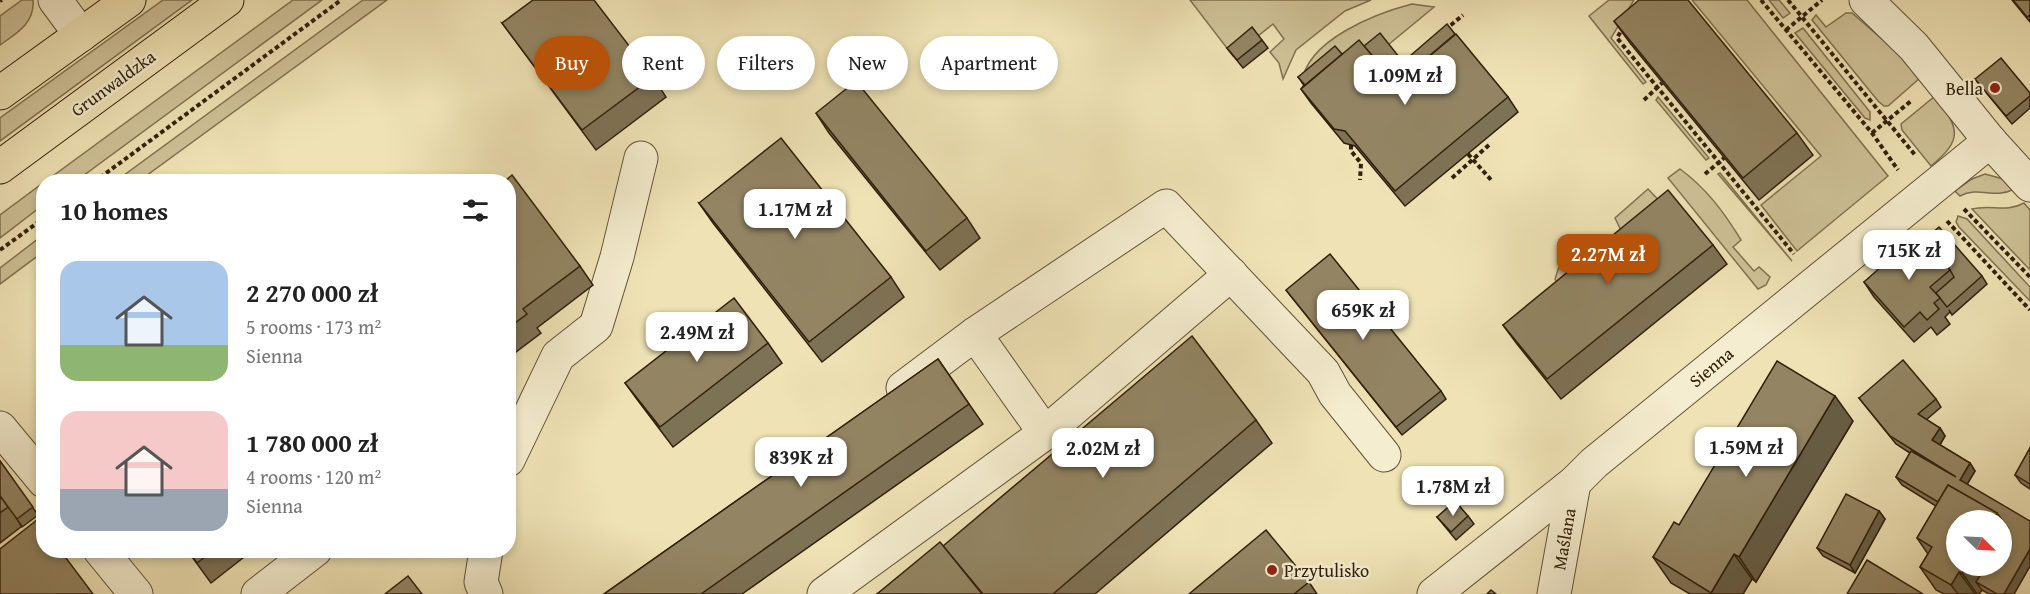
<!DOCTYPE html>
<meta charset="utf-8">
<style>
:root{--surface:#fff;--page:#f6f6f6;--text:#222;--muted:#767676;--accent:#b45309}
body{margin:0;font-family:"Gentium Book Plus",serif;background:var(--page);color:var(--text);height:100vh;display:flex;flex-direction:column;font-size:22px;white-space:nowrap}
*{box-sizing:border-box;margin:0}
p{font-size:20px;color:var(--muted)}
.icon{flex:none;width:33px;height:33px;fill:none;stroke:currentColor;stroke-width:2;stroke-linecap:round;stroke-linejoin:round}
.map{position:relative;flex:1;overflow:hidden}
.details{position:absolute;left:36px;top:174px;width:480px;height:384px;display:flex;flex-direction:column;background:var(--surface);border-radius:24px;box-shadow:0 3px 9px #0003}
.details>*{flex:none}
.top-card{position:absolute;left:534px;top:36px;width:570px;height:54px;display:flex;gap:12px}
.needle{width:39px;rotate:114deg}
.buttons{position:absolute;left:1946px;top:510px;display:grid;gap:12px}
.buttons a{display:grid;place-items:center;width:66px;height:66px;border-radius:50%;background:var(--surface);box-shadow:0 3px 9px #0003;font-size:30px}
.price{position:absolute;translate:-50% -51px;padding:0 14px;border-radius:12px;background:#fff;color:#222;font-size:20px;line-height:39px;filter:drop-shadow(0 2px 3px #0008)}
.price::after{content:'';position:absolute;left:50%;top:36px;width:18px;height:14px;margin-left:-9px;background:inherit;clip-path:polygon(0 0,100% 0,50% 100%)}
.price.on{background:var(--accent);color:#fff}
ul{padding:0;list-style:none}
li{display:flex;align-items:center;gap:18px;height:150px;padding:0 24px}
li span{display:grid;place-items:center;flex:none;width:168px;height:120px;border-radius:18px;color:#555}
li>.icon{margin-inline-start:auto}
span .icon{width:72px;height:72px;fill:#fffc;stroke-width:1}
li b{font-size:26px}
h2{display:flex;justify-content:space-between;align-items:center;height:72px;padding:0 24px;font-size:26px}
.chip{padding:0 21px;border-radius:27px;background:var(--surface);box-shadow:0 3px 9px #0003;font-size:21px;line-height:54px}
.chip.on{background:var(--accent);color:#fff}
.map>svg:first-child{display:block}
.green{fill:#cfc298;stroke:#807151;stroke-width:1.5}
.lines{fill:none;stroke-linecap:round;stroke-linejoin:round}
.minor-casing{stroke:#605135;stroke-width:35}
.major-casing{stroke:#30200a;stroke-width:35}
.path{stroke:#30200a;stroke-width:4;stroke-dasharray:4.5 3;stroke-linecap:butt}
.minor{stroke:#f5edcf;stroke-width:33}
.major{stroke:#efe3b5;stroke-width:33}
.wall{fill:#7e7255;stroke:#30200a;stroke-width:1.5}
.shaded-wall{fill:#675d45;stroke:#30200a;stroke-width:1.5}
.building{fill:#938563;stroke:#30200a;stroke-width:1.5}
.poi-dot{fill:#8f2418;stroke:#f5edcf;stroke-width:2}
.labels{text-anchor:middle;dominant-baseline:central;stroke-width:5;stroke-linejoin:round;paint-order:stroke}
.street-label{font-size:18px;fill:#30200a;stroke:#f5edcf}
.poi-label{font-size:18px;fill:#30200a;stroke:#f5edcf;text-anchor:end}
</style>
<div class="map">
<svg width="2030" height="594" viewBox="0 0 2030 594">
<rect width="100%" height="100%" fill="#efe3b5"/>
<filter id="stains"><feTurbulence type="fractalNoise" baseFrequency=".00333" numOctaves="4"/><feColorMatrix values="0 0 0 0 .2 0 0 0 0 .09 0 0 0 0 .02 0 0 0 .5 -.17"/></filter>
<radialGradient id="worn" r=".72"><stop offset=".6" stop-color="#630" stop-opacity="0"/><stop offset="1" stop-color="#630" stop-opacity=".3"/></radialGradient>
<g class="green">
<path d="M 22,0 L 33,0 C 35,23 17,33 0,45 L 0,16 Z"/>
<polygon points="163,0 192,0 0,141 0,118"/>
<polygon points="293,0 322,0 76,181 46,181"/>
<polygon points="363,0 387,0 139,181 116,181"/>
<polygon points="1190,0 1371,0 1345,11 1296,50 1283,79 1279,63 1270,52 1284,39 1273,24 1233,56"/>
<polygon points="1609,0 1634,0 1611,38 1646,82 1643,84 1589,16"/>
<polygon points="1692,0 1747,0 1888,176 1797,251 1761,205 1821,156"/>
<polygon points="1769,0 1779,0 1790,13 1783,18"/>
<path d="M 1412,4 L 1434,7 L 1388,45 L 1353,69 L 1340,54 L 1304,85 L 1302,83 C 1306,40 1377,13 1412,4 Z"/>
<polygon points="1846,13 1852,13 1897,52 1920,78 1888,106 1884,106 1878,101 1812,20 1816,15 1826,27"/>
<polygon points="1803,28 1870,112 1870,120 1865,118 1795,33"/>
<path d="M 1935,96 C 1959,128 1964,139 1931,166 L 1902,130 L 1901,124 Z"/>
<polygon points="1658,97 1709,158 1706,160 1656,100"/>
<path d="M 1680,169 C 1706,188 1724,212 1741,240 L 1733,247 L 1754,271 L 1759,267 L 1770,277 L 1766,285 L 1758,289 L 1668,178 Z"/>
<polygon points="1720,173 1792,261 1718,174"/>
<path d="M 1985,174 L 2003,179 L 2012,190 C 1995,199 1978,186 1960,196 L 1955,191 L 1972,179 Z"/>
<polygon points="43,183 43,205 0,238 0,215"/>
<polygon points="1648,189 1674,216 1631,251 1615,218"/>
<path d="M 2024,203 L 2030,210 L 2030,270 L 1972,209 C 1991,204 2006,213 2024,203 Z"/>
<polygon points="1958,216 1967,219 2030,287 2030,301 1959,227 1956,222"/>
<polygon points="43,235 43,252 0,284 0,268"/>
<polygon points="1596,238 1605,239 1621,259 1558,284 1555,279 1559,267"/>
</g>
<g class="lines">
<defs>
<g id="minor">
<polyline points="55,0 81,35"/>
<polyline points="1866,0 1914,47 1990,141 2030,185"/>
<polyline points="903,388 975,334 1166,206 1323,372 1335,394 1384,455"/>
<polyline points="0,428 44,481"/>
<polyline points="1045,433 1231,274"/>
<polyline points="508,460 558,356 596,326 617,257 641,158"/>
<polyline points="100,550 136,594"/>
<polyline points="258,594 315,550"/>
<polyline points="486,594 481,582 486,550"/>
<polyline points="824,594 1045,433 975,334"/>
<polyline points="1434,594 1574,483 1594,463 1990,141"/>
<polyline points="1554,594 1574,483"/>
</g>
<g id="major">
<polyline points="0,93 129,0"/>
<polyline points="0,167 227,0"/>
</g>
</defs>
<use href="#minor" class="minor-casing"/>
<use href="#major" class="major-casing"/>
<g class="path">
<polyline points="1761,0 1872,133 1898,170"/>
<polyline points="1788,0 1915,155"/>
<polyline points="0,1 2,0"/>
<polyline points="1624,26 1617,38 1794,254"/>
<polyline points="1445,30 1463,15"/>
<polyline points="1786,30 1822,0"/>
<polyline points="1644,100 1662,83"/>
<polyline points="1872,133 1911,101"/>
<polyline points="1351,145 1351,151 1361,163 1360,180"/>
<polyline points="1468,154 1492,181"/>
<polyline points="1705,174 1724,158"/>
<polyline points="1452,178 1489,145"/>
<polyline points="94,182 341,0"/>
<polyline points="1964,209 2030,277"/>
<polyline points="1947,221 2030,310"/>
<polyline points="0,250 44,218"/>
</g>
<use href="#minor" class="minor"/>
<use href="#major" class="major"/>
</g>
<g class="wall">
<polygon points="2012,0 2030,0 2030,22"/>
<polygon points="1614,21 1797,133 1813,155 1759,200 1630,43"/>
<polygon points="502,23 653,77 666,97 596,150"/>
<polygon points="1262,40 1268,48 1243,68 1227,48"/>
<polygon points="1364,46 1403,62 1508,97 1518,112 1405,206 1355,146 1344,143 1311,103 1301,89 1304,85 1298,77 1342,54"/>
<polygon points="1975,79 2030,93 2030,108 2012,124"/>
<polygon points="816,113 967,218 980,238 940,270 829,133"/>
<polygon points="508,182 580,266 593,285 537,328 541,333 508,358"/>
<polygon points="699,203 891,277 904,297 822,362 713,223"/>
<polygon points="1924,240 1982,276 1987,284 1952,315 1949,310 1950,312 1945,317 1950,324 1937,335 1931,327 1914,342 1874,297 1864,282"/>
<polygon points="1713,245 1727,264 1561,399 1517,344 1503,325"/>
<polygon points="1286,290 1441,391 1446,399 1402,435"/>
<polygon points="768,343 782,363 673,447 639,402 625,383"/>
<polygon points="938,359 983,424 742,594 604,594"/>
<polygon points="1859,398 1936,399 1941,407 1926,420 1940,428 1945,436 1940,445 1970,463 1975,471 1967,484 2030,566 2014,594 1989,594 1982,590 1979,594 1944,594 1936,590 1920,567 1928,554 1917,538 1936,506 1902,485 1896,477 1910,453 1896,444"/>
<polygon points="1256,420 1272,443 1095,594 877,594 944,547"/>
<polygon points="1853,421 1756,582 1752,579 1743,594 1690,594 1671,583 1653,557 1679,525"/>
<polygon points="2030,448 2030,489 2021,483 2015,475"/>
<polygon points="0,461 38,515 22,527 16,518 22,526 0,543"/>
<polygon points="1879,511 1885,519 1855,573 1823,556 1817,548"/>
<polygon points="1468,516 1474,524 1456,540 1437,517"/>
<polygon points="187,550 253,550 211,583"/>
<polygon points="1309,582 1317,594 1189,594"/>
</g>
<g class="shaded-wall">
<polygon points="1835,396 1853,421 1756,582 1739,557"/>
<polygon points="1940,428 1945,436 1938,448 1932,440"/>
<polygon points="1970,463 1975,471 1965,488 1960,480"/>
<polygon points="1879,511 1885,519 1855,573 1850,565"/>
<polygon points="1997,513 2013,536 2001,557 2001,520 1993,520"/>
<polygon points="2030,549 2030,566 2014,594 2004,594"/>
<polygon points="1734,554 1752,579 1743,594 1712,594 1711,593"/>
<polygon points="1967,566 1996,566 1976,582 1982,590 1979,594 1977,594 1962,573"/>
<polygon points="1959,572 1975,594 1958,594 1951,585"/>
</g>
<g class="building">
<polygon points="533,0 594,0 653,77 582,130 502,23"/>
<polygon points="1639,0 1688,0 1797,133 1743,178 1614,21"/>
<polygon points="2013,0 2030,0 2030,15 2027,17"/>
<polygon points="1447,24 1455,34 1396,84 1364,46 1380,33 1403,62"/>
<polygon points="1252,27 1262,40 1237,60 1227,48"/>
<polygon points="1456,34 1508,97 1395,191 1345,131 1334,129 1301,89 1359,40 1396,84"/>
<polygon points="1335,46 1342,54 1305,85 1298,77"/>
<polygon points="2001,58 2030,93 2030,96 2006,116 1975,79"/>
<polygon points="856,81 967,218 926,251 816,113"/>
<polygon points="781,138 891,277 809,342 699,203"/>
<polygon points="512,175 580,266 523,309 527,314 508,328 508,182 504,182"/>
<polygon points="1668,190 1713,245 1547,379 1503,325"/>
<polygon points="1939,227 1982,276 1947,307 1936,293 1954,277 1950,270 1924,240"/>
<polygon points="1918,234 1950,270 1930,287 1940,298 1934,303 1939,309 1927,320 1920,312 1904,327 1864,282"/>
<polygon points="1330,254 1441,391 1396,427 1286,290"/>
<polygon points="734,298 768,343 660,427 625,383"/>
<polygon points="1192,336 1256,420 1053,594 983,594 943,546"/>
<polygon points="938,359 969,404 701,594 604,594"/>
<polygon points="1903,360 1936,399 1918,414 1940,428 1932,440 1970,463 1960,480 2030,521 2030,549 2004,594 1997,594 1976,582 1986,566 2001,566 2001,539 2008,528 1997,513 1948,485 1938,502 1896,477 1911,451 1956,477 1890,436 1859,398"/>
<polygon points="1777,361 1835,396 1739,557 1734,554 1711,593 1653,557 1674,522 1679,525"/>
<polygon points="2030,448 2030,484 2015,475"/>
<polygon points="0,461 33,507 17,519 0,496"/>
<polygon points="1948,485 1997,513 1993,520 1956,520 1956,566 1967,566 1962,573 1959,572 1951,585 1920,567 1932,547 1917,538"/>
<polygon points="1846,494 1879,511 1850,565 1817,548"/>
<polygon points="0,496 8,507 0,513"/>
<polygon points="1455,501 1468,516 1451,532 1437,517"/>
<polygon points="37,520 44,528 44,550 60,550 93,594 0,594 0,549"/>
<polygon points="1266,530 1309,582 1294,594 1189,594"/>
<polygon points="940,542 982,594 877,594"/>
<polygon points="188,550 214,550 197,563"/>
<polygon points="1867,560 1923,594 1847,594"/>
<polygon points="408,576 422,594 385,594"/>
<polygon points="1491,590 1496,594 1487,594"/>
</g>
<g class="poi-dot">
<circle cx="1995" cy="88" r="6"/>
<circle cx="1272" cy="570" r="6"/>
</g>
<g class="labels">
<g class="street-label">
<text transform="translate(113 83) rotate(-36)">Grunwaldzka</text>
<text transform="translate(1711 367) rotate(-40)">Sienna</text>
<text transform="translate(1564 539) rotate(-80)">Maślana</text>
</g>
<g class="poi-label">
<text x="1983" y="88">Bella</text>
<text x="1284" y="570" text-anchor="start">Przytulisko</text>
</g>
</g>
<rect width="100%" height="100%" filter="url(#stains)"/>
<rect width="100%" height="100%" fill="url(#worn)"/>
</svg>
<div class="buttons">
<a><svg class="needle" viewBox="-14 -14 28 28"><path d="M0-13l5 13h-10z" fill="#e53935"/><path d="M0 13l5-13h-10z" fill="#767676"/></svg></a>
</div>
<b class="price" style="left:1405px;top:106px">1.09M zł</b>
<b class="price" style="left:795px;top:240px">1.17M zł</b>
<b class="price" style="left:1909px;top:281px">715K zł</b>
<b class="price on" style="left:1608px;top:285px">2.27M zł</b>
<b class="price" style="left:1363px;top:341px">659K zł</b>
<b class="price" style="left:697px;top:363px">2.49M zł</b>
<b class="price" style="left:1746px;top:478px">1.59M zł</b>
<b class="price" style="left:1103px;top:479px">2.02M zł</b>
<b class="price" style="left:801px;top:488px">839K zł</b>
<b class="price" style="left:1453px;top:517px">1.78M zł</b>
<div class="top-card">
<a class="chip on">Buy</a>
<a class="chip">Rent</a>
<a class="chip">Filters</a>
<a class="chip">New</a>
<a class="chip">Apartment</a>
</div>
<section class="details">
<h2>10 homes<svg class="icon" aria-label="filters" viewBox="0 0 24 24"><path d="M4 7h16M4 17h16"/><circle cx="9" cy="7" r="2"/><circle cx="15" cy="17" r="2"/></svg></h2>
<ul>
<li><span style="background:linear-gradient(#a9c7e8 70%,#8fb573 0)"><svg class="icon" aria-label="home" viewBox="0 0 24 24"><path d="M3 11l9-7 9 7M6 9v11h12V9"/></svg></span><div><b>2 270 000 zł</b><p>5 rooms · 173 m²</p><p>Sienna</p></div></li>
<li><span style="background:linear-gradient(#f6c9c9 65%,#9aa5b1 0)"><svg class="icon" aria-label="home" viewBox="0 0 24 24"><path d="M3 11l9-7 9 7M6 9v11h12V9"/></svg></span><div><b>1 780 000 zł</b><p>4 rooms · 120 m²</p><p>Sienna</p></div></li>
</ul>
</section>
</div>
